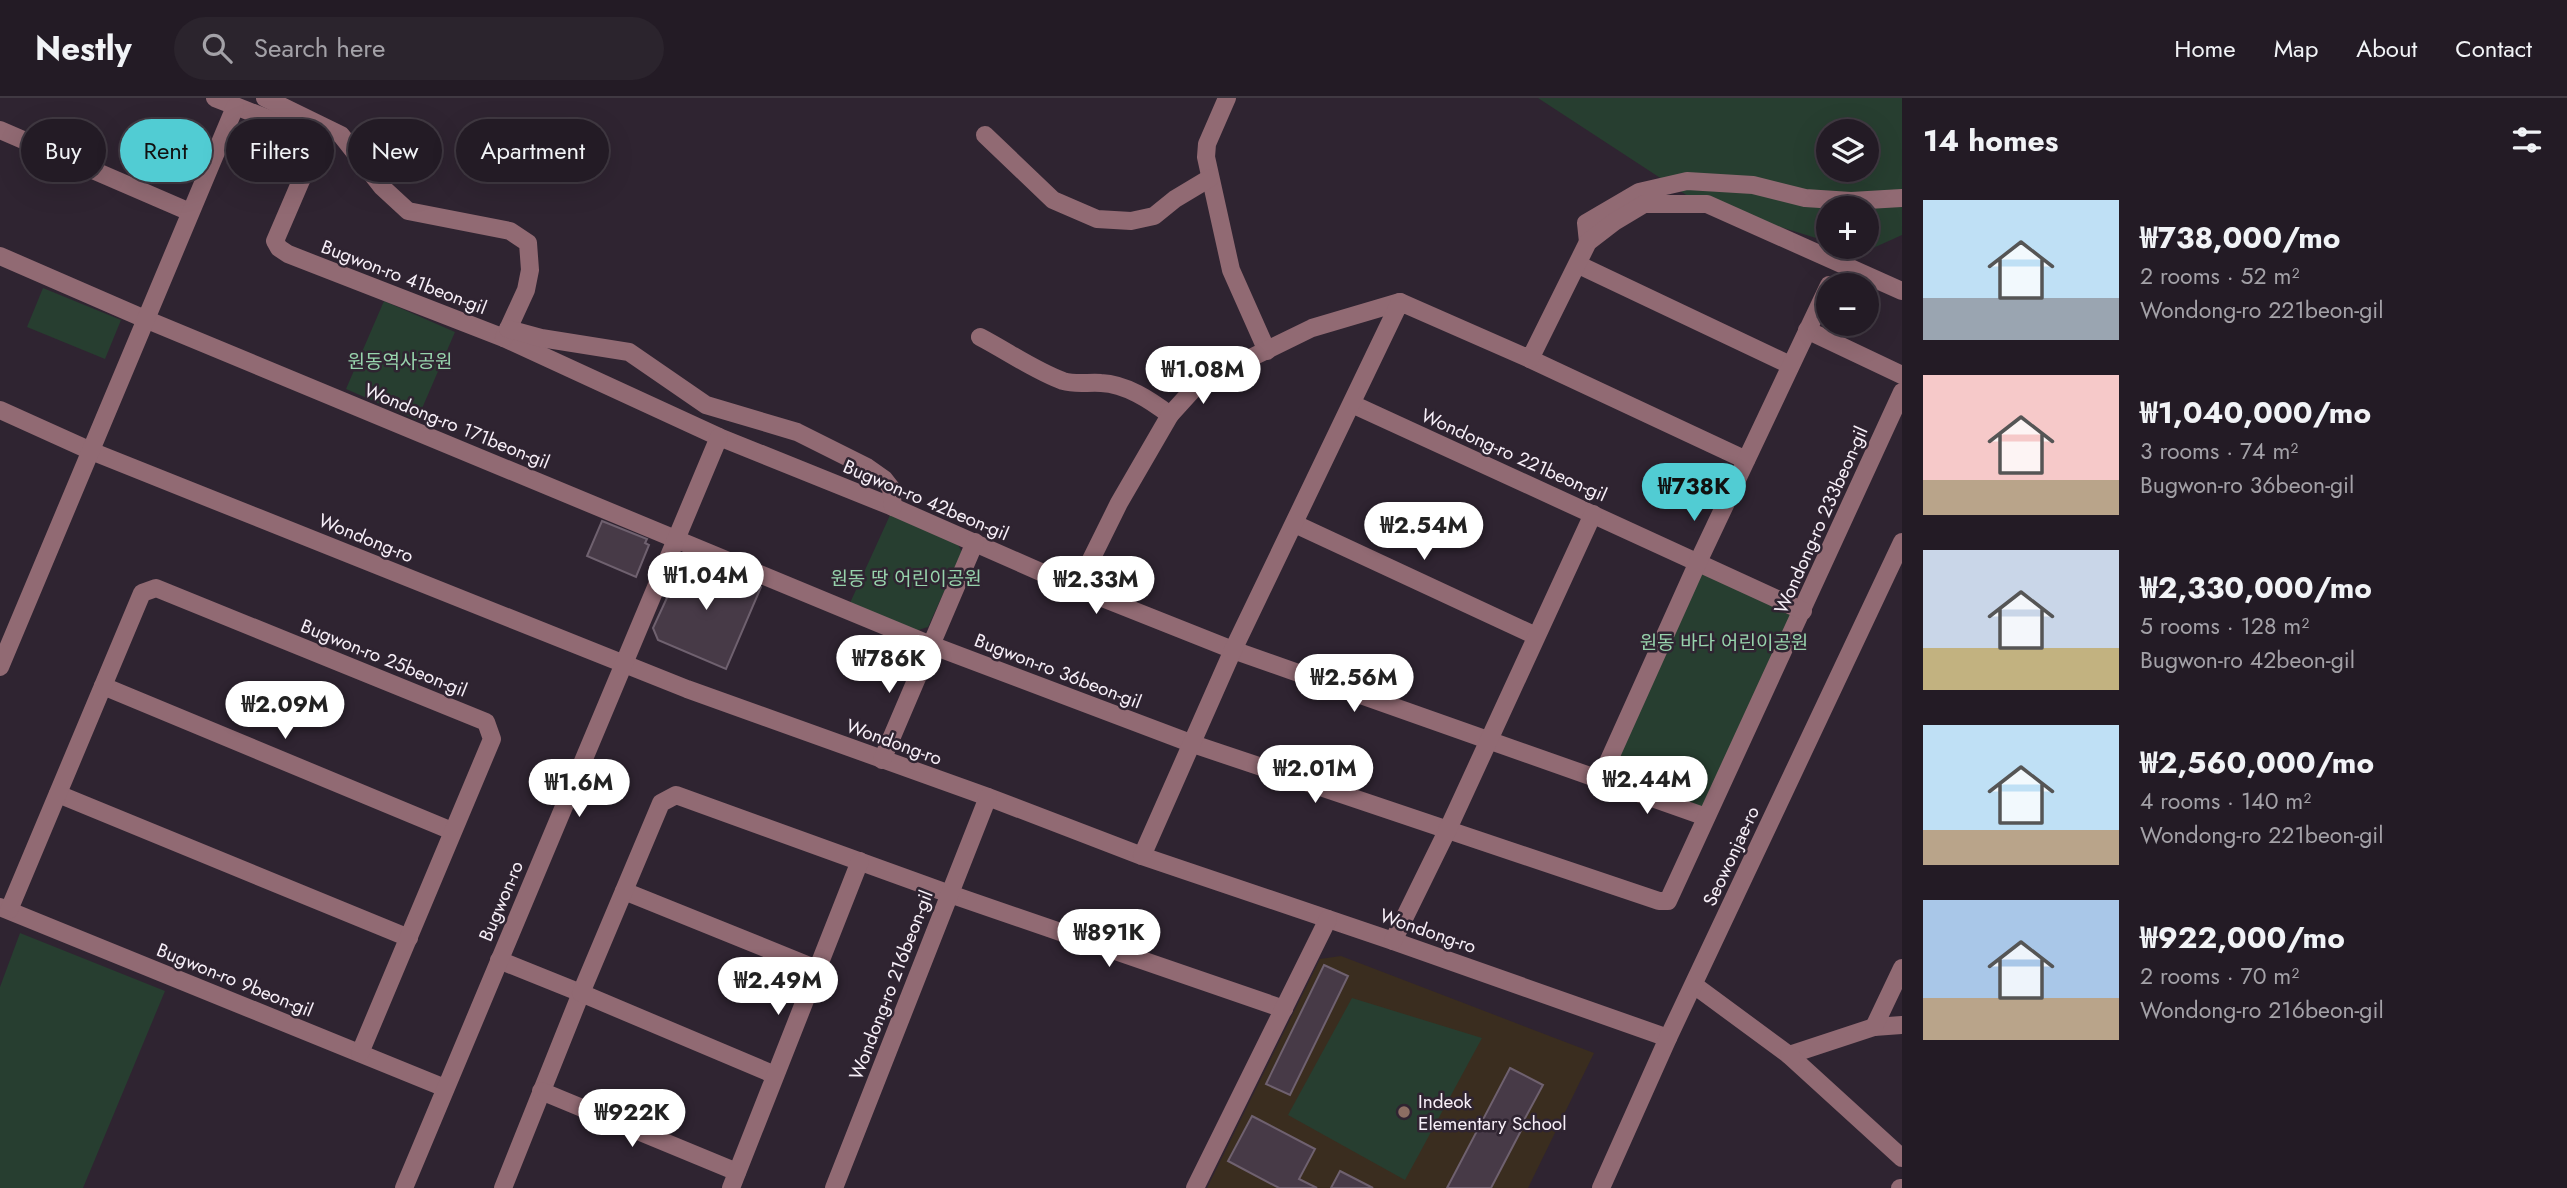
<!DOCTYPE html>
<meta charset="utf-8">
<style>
:root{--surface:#231b25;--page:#2b242d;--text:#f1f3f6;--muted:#a3a1a7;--line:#403942;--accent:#51ccd3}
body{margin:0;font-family:Jost,"Noto Sans KR",sans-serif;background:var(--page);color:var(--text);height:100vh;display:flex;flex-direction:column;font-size:26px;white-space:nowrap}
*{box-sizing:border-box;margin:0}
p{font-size:23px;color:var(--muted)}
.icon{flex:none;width:38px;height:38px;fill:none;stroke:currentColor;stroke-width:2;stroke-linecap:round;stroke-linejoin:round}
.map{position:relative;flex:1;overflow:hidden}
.side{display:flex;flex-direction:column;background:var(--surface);width:665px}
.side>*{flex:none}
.hud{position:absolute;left:21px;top:21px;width:665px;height:63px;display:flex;gap:14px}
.tools{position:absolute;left:1816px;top:21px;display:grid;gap:14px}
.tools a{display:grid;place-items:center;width:63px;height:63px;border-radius:50%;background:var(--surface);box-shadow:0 7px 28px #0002,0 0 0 2px var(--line);font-size:35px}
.price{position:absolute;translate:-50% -60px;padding:0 16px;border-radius:24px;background:#fff;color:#222;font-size:23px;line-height:46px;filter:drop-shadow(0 2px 4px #0008)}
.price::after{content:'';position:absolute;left:50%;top:42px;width:21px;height:16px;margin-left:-10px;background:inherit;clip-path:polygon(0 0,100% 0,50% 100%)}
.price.on{background:var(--accent);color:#111}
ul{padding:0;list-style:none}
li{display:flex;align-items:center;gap:21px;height:175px;padding:0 21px}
li span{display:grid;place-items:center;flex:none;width:196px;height:140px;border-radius:0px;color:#555}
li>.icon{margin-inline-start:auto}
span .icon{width:84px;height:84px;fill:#fffc;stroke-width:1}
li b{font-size:30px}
h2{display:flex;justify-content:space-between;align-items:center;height:84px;padding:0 21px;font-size:30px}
.pill{padding:0 24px;border-radius:32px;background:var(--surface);box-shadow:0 7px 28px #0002,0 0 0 2px var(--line);font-size:24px;line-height:63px}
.pill.on{background:var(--accent);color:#111}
header{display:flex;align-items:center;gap:42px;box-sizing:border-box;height:98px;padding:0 35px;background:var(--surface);border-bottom:2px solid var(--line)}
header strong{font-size:33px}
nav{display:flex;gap:38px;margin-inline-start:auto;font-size:24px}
.search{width:490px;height:63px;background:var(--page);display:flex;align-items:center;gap:18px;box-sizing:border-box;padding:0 24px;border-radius:38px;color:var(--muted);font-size:26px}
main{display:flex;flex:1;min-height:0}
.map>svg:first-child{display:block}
.education{fill:#3a2d1f}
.green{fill:#273e30;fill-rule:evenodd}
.building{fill:#473a47;stroke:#6f616f;stroke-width:2}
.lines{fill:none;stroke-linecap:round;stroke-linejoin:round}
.minor{stroke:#916a73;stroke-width:18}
.education-dot{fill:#8d6e63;stroke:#2f2431;stroke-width:2.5}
.labels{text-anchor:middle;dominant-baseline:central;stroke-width:5;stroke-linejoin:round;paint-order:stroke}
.street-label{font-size:19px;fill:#f7eff8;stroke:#2f2431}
.park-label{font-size:19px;fill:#97d3ac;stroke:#2f2431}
.poi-label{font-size:19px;fill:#f7eff8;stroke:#2f2431;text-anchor:start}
</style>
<header>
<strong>Nestly</strong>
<div class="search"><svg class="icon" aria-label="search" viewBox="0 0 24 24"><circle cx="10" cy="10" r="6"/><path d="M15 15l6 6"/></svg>Search here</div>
<nav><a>Home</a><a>Map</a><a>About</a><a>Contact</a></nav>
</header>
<main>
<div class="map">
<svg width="1902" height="1090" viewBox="0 0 1902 1090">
<rect width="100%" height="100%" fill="#2f2431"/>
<polygon class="education" points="1341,858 1594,955 1528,1090 1207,1090 1320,861"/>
<g class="green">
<path d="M 1538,0 L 1902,0 L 1902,137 L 1862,155 L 1844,149 L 1867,149 L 1867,110 L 1829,110 L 1829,144 L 1694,102 ZM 1829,33 L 1867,33 L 1867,72 L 1829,72 Z"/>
<polygon points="43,190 121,222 105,261 27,229"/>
<polygon points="384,203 455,234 417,322 346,291"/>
<polygon points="891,415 957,445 962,454 928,529 915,533 850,505"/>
<polygon points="1698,464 1803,513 1706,719 1600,682"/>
<polygon points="20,835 165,893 83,1090 0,1090 0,889"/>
<polygon points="1352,900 1482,940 1405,1082 1288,1017"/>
</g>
<g class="building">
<polygon points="602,423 647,441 645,445 649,447 636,479 587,458"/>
<polygon points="692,460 761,489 726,571 658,542 653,530 683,465"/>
<polygon points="1324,867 1348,878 1290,997 1266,986"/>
<polygon points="1510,970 1543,987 1523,1024 1525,1025 1491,1090 1447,1090"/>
<polygon points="1252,1018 1315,1051 1299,1081 1317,1090 1279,1090 1228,1063"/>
<polygon points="1340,1073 1373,1090 1331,1090"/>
</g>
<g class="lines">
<g class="minor">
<polyline points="215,0 307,36 313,41 315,50 275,143 279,150 288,156 504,240 719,339 893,409 1077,490 1233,552 1706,719"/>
<polyline points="265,0 341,37 382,89 408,113 510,133 528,145 530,172 526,192 504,240"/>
<polyline points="1227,0 1207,46 1206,59 1231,172 1267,253"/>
<polyline points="0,32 190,114"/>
<polyline points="985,37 1053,102 1097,121 1131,123 1154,118 1175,101 1210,80"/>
<polyline points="1588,144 1586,125 1639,94 1687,83 1753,87 1805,100 1851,103 1902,100"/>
<polyline points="0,158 145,221 931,547 1193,646 1659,803 1668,803 1902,294"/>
<polyline points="1579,167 1790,267"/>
<polyline points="508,231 541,240 629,254 706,307 797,334 867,369 884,381 891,390 893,409"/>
<polyline points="1807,232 1902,277"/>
<path d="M 980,239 C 1007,253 1035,273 1063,283 C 1076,287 1088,284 1101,285 C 1126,286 1150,302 1170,317"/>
<polyline points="1530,261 1746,362"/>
<polyline points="1352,306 1803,513"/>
<polyline points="0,312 91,353 687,591 988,699 1142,758 1393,843 1668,940"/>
<polyline points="1295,426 1536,538"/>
<polyline points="1077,490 1119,405 1170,317 1199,285 1312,230 1400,204"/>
<polyline points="0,569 235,9"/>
<polyline points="103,588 452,733"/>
<polyline points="882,662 975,444"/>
<polyline points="1600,682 1698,464 1829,187"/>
<polyline points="58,696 409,840"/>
<polyline points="1142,758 1233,552 1400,204 1530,261 1588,144 1614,124 1644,106 1707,106 1902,193"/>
<polyline points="624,793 817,871"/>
<polyline points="0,809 445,990"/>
<polyline points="9,812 142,495 156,490 486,624 492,641 360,955"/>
<polyline points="1393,843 1448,731 1593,416"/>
<polyline points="499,862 581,895 503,1090"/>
<polyline points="1694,887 1789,957 1874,929 1902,927"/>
<polyline points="1874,929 1902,870"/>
<polyline points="1789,957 1902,1060"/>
<polyline points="775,977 581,895 661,705 676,697 947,795 1284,911"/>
<polyline points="541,993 737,1074"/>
<polyline points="404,1090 719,339"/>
<polyline points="731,1090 860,763"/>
<polyline points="834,1090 988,699"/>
<polyline points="1195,1090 1328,821"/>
<polyline points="1601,1090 1668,940 1902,444"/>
<polyline points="1900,1090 1902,1090"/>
</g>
</g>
<circle class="education-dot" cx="1404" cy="1014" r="7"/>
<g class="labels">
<g class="street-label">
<text transform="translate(404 179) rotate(21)">Bugwon-ro 41beon-gil</text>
<text transform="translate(457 328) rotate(22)">Wondong-ro 171beon-gil</text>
<text transform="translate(1514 357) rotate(24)">Wondong-ro 221beon-gil</text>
<text transform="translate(926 402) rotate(23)">Bugwon-ro 42beon-gil</text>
<text transform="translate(1821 422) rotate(-66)">Wondong-ro 233beon-gil</text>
<text transform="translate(366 440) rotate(22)">Wondong-ro</text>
<text transform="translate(384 560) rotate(22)">Bugwon-ro 25beon-gil</text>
<text transform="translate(1058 573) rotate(21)">Bugwon-ro 36beon-gil</text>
<text transform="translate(894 644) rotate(20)">Wondong-ro</text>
<text transform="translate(1731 758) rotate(-65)">Seowonjae-ro</text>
<text transform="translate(501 803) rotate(-67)">Bugwon-ro</text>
<text transform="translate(1428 833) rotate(19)">Wondong-ro</text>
<text transform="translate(235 882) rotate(22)">Bugwon-ro 9beon-gil</text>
<text transform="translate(891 887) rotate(-69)">Wondong-ro 216beon-gil</text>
</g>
<g class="park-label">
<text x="400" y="263">원동역사공원</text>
<text x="906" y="480">원동 땅 어린이공원</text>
<text x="1724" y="544">원동 바다 어린이공원</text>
</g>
<g class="poi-label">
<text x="1418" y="1003">Indeok<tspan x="1418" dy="22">Elementary School</tspan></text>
</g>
</g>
</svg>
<div class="tools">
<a><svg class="icon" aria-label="layers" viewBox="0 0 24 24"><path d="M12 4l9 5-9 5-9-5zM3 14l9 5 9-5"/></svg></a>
<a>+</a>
<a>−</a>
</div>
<b class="price" style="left:1203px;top:308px">₩1.08M</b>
<b class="price on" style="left:1694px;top:425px">₩738K</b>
<b class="price" style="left:1424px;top:464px">₩2.54M</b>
<b class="price" style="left:706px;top:514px">₩1.04M</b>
<b class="price" style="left:1096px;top:518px">₩2.33M</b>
<b class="price" style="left:889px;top:597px">₩786K</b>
<b class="price" style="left:1354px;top:616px">₩2.56M</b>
<b class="price" style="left:285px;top:643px">₩2.09M</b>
<b class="price" style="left:1315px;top:707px">₩2.01M</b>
<b class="price" style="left:1647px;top:718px">₩2.44M</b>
<b class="price" style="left:579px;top:721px">₩1.6M</b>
<b class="price" style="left:1109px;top:871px">₩891K</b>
<b class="price" style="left:778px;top:919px">₩2.49M</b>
<b class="price" style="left:632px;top:1051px">₩922K</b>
<div class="hud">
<a class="pill">Buy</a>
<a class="pill on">Rent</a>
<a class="pill">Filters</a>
<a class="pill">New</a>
<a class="pill">Apartment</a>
</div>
</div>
<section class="side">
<h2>14 homes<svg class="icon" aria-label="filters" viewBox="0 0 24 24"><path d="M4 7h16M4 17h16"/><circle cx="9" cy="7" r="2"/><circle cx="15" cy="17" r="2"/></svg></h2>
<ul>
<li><span style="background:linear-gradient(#bfe0f5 70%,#9aa5b1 0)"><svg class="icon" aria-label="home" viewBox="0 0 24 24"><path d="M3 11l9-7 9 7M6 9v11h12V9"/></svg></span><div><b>₩738,000/mo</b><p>2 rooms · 52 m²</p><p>Wondong-ro 221beon-gil</p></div></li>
<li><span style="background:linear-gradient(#f6c9c9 75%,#b9a48a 0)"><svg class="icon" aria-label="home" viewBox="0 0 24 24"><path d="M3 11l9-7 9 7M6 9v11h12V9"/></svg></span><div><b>₩1,040,000/mo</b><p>3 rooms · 74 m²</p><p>Bugwon-ro 36beon-gil</p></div></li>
<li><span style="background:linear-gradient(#c9d6e8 70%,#c2b280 0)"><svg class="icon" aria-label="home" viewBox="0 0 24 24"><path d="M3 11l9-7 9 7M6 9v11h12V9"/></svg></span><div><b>₩2,330,000/mo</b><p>5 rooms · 128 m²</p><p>Bugwon-ro 42beon-gil</p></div></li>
<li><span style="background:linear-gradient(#bfe0f5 75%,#b9a48a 0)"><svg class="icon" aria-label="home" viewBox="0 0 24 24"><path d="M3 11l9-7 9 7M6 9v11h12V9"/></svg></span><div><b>₩2,560,000/mo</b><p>4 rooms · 140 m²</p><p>Wondong-ro 221beon-gil</p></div></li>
<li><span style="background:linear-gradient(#a9c7e8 70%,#b9a48a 0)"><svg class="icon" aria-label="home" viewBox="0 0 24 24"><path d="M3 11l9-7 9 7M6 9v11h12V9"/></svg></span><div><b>₩922,000/mo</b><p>2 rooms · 70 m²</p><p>Wondong-ro 216beon-gil</p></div></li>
</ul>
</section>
</main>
